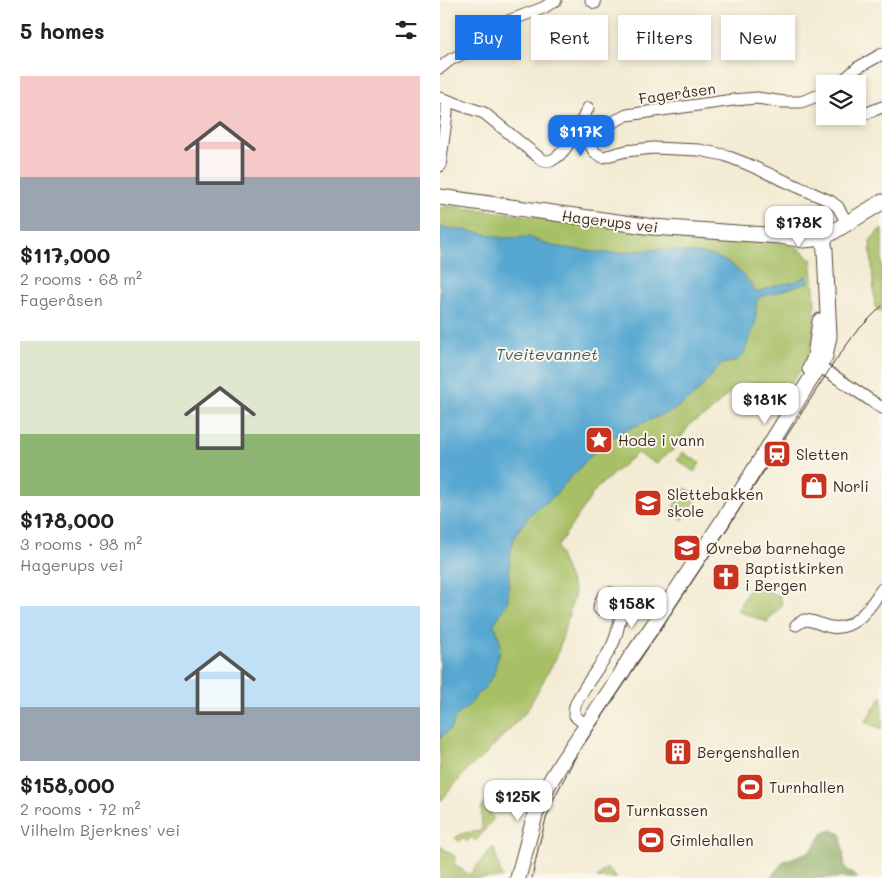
<!DOCTYPE html>
<meta charset="utf-8">
<style>
:root{--surface:#fff;--page:#f6f6f6;--text:#222;--muted:#767676;--accent:#1a73e8}
body{margin:0;font-family:Mali,sans-serif;background:var(--page);color:var(--text);height:100vh;display:flex;flex-direction:column;font-size:19px;white-space:nowrap}
*{box-sizing:border-box;margin:0}
p{font-size:16px;color:var(--muted)}
.icon{flex:none;width:28px;height:28px;fill:none;stroke:currentColor;stroke-width:2;stroke-linecap:round;stroke-linejoin:round}
.map{position:relative;flex:1;overflow:hidden}
.side{display:flex;flex-direction:column;background:var(--surface);width:440px}
.side>*{flex:none}
.banner{position:absolute;left:15px;top:15px;width:351px;height:45px;display:flex;gap:10px}
.buttons{position:absolute;left:376px;top:75px;display:grid;gap:10px}
.buttons a{display:grid;place-items:center;width:50px;height:50px;border-radius:0px;background:var(--surface);box-shadow:0 2px 8px #0003;font-size:25px}
.price{position:absolute;translate:-50% -42px;padding:0 11px;border-radius:10px;background:#fff;color:#222;font-size:16px;line-height:32px;filter:drop-shadow(0 1px 2px #0008)}
.price::after{content:'';position:absolute;left:50%;top:30px;width:15px;height:11px;margin-left:-8px;background:inherit;clip-path:polygon(0 0,100% 0,50% 100%)}
.price.selected{background:var(--accent);color:#fff}
ul{padding:0;list-style:none}
li{display:grid;align-content:center;gap:10px;height:265px;padding:0 20px}
li span{display:grid;place-items:center;height:155px;border-radius:0px;color:#555}
li>.icon{margin-inline-start:auto}
span .icon{width:90px;height:90px;fill:#fffc;stroke-width:1}
li b{font-size:21px}
h2{display:flex;justify-content:space-between;align-items:center;height:60px;padding:0 20px;font-size:21px}
.chip{padding:0 18px;border-radius:0px;background:var(--surface);box-shadow:0 2px 8px #0003;font-size:18px;line-height:45px}
.chip.selected{background:var(--accent);color:#fff}
main{display:flex;flex:1;min-height:0}
.map>svg:first-child{display:block}
.green{fill:#a7c066;stroke:#717542}
.forest{fill:#85a65b;stroke:#60683c}
.water{fill:#56a7d1;stroke:#486878}
.lines{fill:none;stroke-linecap:round;stroke-linejoin:round}
.minor-casing{stroke:#574739;stroke-width:13}
.major-casing{stroke:#574739;stroke-width:17}
.minor{stroke:#fff;stroke-width:11}
.major{stroke:#fff;stroke-width:15}
.tram{stroke:#3b2a1e;stroke-width:1}
.labels{text-anchor:middle;dominant-baseline:central;stroke-width:4;stroke-linejoin:round;paint-order:stroke}
.street-label{font-size:15px;fill:#3b2a1e;stroke:#fbf7ec}
.poi-label{font-size:15px;fill:#3b2a1e;stroke:#fbf7ec;text-anchor:start}
.water-label{font-size:16px;font-style:italic;fill:#465c66;stroke:#fbf7ec}
</style>
<main>
<section class="side">
<h2>5 homes<svg class="icon" aria-label="filters" viewBox="0 0 24 24"><path d="M4 7h16M4 17h16"/><circle cx="9" cy="7" r="2"/><circle cx="15" cy="17" r="2"/></svg></h2>
<ul>
<li><span style="background:linear-gradient(#f6c9c9 65%,#9aa5b1 0)"><svg class="icon" aria-label="home" viewBox="0 0 24 24"><path d="M3 11l9-7 9 7M6 9v11h12V9"/></svg></span><div><b>$117,000</b><p>2 rooms · 68 m²</p><p>Fageråsen</p></div></li>
<li><span style="background:linear-gradient(#dfe7d0 60%,#8fb573 0)"><svg class="icon" aria-label="home" viewBox="0 0 24 24"><path d="M3 11l9-7 9 7M6 9v11h12V9"/></svg></span><div><b>$178,000</b><p>3 rooms · 98 m²</p><p>Hagerups vei</p></div></li>
<li><span style="background:linear-gradient(#bfe0f5 65%,#9aa5b1 0)"><svg class="icon" aria-label="home" viewBox="0 0 24 24"><path d="M3 11l9-7 9 7M6 9v11h12V9"/></svg></span><div><b>$158,000</b><p>2 rooms · 72 m²</p><p>Vilhelm Bjerknes' vei</p></div></li>
</ul>
</section>
<div class="map">
<svg width="442" height="878" viewBox="0 0 442 878">
<rect width="100%" height="100%" fill="#fbf7ec"/>
<filter id="ink" filterUnits="userSpaceOnUse"><feTurbulence type="fractalNoise" baseFrequency=".02" numOctaves="2"/><feDisplacementMap in="SourceGraphic" scale="10" xChannelSelector="R" yChannelSelector="G"/><feConvolveMatrix kernelMatrix="1 2 1 2 8 2 1 2 1" color-interpolation-filters="sRGB"/></filter>
<filter id="wash" filterUnits="userSpaceOnUse"><feTurbulence type="fractalNoise" baseFrequency=".0096" numOctaves="4" result="noise"/><feDisplacementMap in="SourceGraphic" scale="20" xChannelSelector="R" yChannelSelector="G"/><feGaussianBlur stdDeviation="1.12" result="paint"/><feColorMatrix in="noise" values="0 0 0 0 0 0 0 0 0 0 0 0 0 0 0 0 0 1.4 0 .05"/><feComposite in="paint" operator="in"/></filter>
<g filter="url(#wash)">
<rect width="100%" height="100%" fill="#f3ebd3"/>
<g class="green">
<path d="M 9,206 L 190,228 L 348,243 L 361,250 L 371,259 C 375,291 378,327 368,357 C 365,366 356,376 351,384 L 300,382 L 268,414 L 251,423 L 232,451 L 224,456 L 217,464 L 197,453 L 156,489 L 117,547 L 135,593 L 117,656 L 86,712 L 46,754 L 27,770 L 0,802 L 0,208 Z"/>
<polygon points="442,229 442,313 435,307 430,241 439,230"/>
<polygon points="242,452 260,463 254,472 237,460"/>
<polygon points="246,488 259,496 243,520 230,512"/>
<polygon points="311,585 340,596 342,605 327,622 297,611"/>
<polygon points="442,696 442,729 425,722"/>
<path d="M 45,803 L 54,810 L 50,814 L 54,818 L 36,841 L 31,837 L 27,842 L 23,838 L 19,842 L 15,838 C 17,837 19,835 22,834 C 29,831 36,834 42,829 L 41,808 Z"/>
<polygon points="0,846 17,858 13,863 29,875 52,848 54,848 62,878 0,878"/>
<polygon points="166,868 177,878 157,878"/>
</g>
<polygon class="forest" points="392,830 401,834 405,868 418,878 331,878 344,861 371,851 383,833"/>
<path class="water" d="M 0,227 L 42,233 L 63,238 L 89,237 L 112,246 L 163,253 L 177,253 L 221,249 L 271,255 L 288,262 L 301,273 L 312,285 L 315,292 C 321,291 325,289 331,287 C 345,282 351,286 366,276 L 369,282 L 318,298 L 316,302 L 316,318 L 314,328 L 303,355 L 296,361 L 282,364 L 276,370 L 256,394 L 234,410 L 181,432 L 159,447 L 109,501 L 97,508 L 88,517 L 82,526 L 80,526 L 79,530 L 77,530 L 70,553 L 68,601 L 53,626 L 56,628 L 61,645 L 58,648 L 60,650 L 53,676 L 44,689 L 36,695 L 33,701 L 16,717 L 11,728 L 0,739 Z"/>
</g>
<g filter="url(#ink)">
<g class="lines">
<defs>
<g id="minor">
<polyline points="151,0 155,3"/>
<polyline points="0,68 10,60 32,49 68,21 103,8 116,0"/>
<polyline points="399,84 417,68 442,54"/>
<polyline points="385,93 361,102 344,102 317,98 293,100 187,115 159,129 152,136 151,146 155,153 163,157 186,151 213,148 259,150 284,155 307,164 390,201 398,207 407,223"/>
<path d="M 0,98 L 44,113 L 102,160 C 107,161 110,162 114,159 C 126,153 142,121 148,108"/>
<polyline points="427,113 442,107"/>
<polyline points="0,166 7,113 7,100"/>
<polyline points="373,362 442,408"/>
<path d="M 356,625 L 364,620 C 374,620 382,626 391,627 C 415,631 430,607 442,589"/>
<path d="M 148,725 C 143,722 135,719 134,712 C 132,701 162,664 168,653 C 174,644 177,634 179,624 C 183,611 183,601 171,593 C 163,594 159,602 159,609"/>
</g>
<g id="major">
<polyline points="0,197 213,227 341,236 364,240 383,238 442,202"/>
<polyline points="370,369 375,357 380,321"/>
<polyline points="78,878 95,815 108,785 122,762 180,676 189,660 213,626 282,522 385,356 389,336 385,250 383,238 375,230"/>
</g>
</defs>
<use href="#minor" class="minor-casing"/>
<use href="#major" class="major-casing"/>
<use href="#minor" class="minor"/>
<use href="#major" class="major"/>
<polyline class="tram" points="92,878 99,845 106,819 113,800 136,756 284,533 395,361 416,332 442,306"/>
</g>
</g>
<defs>
<symbol id="sight-square" viewBox="-11 -11 22 22"><rect x="-9" y="-9" width="18" height="18" rx="4" fill="#c8321e" stroke="#fbf7ec"/><path d="M0-6L1.8-2.2L6-1.7L2.9 1.2L3.7 5.4L0 3.3L-3.7 5.4L-2.9 1.2L-6-1.7L-1.8-2.2Z" fill="#fff"/></symbol>
<symbol id="station-square" viewBox="-11 -11 22 22"><rect x="-9" y="-9" width="18" height="18" rx="4" fill="#c8321e" stroke="#fbf7ec"/><path d="M-3-6H3Q5-6 5-4V2Q5 4 3 4L4.5 6H3L1.5 4h-3L-3 6H-4.5L-3 4Q-5 4-5 2V-4Q-5-6-3-6ZM-3.5-4v3h7v-3ZM-3.5 1v1.5H-2V1ZM2 1v1.5H3.5V1Z" fill="#fff"/></symbol>
<symbol id="shop-square" viewBox="-11 -11 22 22"><rect x="-9" y="-9" width="18" height="18" rx="4" fill="#c8321e" stroke="#fbf7ec"/><path d="M-5-2.5h2.3a2.7 3.5 0 0 1 5.4 0H5L5.5 6h-11ZM-1.5-2.5h3a1.5 2.3 0 0 0-3 0Z" fill="#fff"/></symbol>
<symbol id="school-square" viewBox="-11 -11 22 22"><rect x="-9" y="-9" width="18" height="18" rx="4" fill="#c8321e" stroke="#fbf7ec"/><path d="M0-5L7-2L0 1L-7-2ZM-4 1L0 2.5L4 1V4Q0 6-4 4Z" fill="#fff"/></symbol>
<symbol id="church-square" viewBox="-11 -11 22 22"><rect x="-9" y="-9" width="18" height="18" rx="4" fill="#c8321e" stroke="#fbf7ec"/><path d="M-1.2-6h2.4v3.5h3.3v2.4h-3.3V6h-2.4V-.1h-3.3v-2.4h3.3Z" fill="#fff"/></symbol>
<symbol id="building-square" viewBox="-11 -11 22 22"><rect x="-9" y="-9" width="18" height="18" rx="4" fill="#c8321e" stroke="#fbf7ec"/><path d="M-4-6H4V6H1V3H-1V6H-4ZM-2.5-4.3h1.7v1.8h-1.7ZM.8-4.3h1.7v1.8H.8ZM-2.5-1h1.7V.8h-1.7ZM.8-1h1.7V.8H.8Z" fill="#fff"/></symbol>
<symbol id="stadium-square" viewBox="-11 -11 22 22"><rect x="-9" y="-9" width="18" height="18" rx="4" fill="#c8321e" stroke="#fbf7ec"/><path d="M0-5a6.5 5 0 1 0 0 10a6.5 5 0 1 0 0-10ZM-3.5-1.8h7v3.6h-7Z" fill="#fff"/></symbol>
</defs>
<g fill-rule="evenodd">
<use href="#sight-square" x="143" y="424" width="32" height="32"/>
<use href="#station-square" x="321" y="438" width="32" height="32"/>
<use href="#shop-square" x="358" y="470" width="32" height="32"/>
<use href="#school-square" x="192" y="487" width="32" height="32"/>
<use href="#school-square" x="231" y="532" width="32" height="32"/>
<use href="#church-square" x="270" y="561" width="32" height="32"/>
<use href="#building-square" x="222" y="736" width="32" height="32"/>
<use href="#stadium-square" x="294" y="771" width="32" height="32"/>
<use href="#stadium-square" x="151" y="794" width="32" height="32"/>
<use href="#stadium-square" x="195" y="824" width="32" height="32"/>
</g>
<g class="labels">
<g class="street-label">
<text transform="translate(237 93) rotate(-8)">Fageråsen</text>
<text transform="translate(170 221) rotate(7)">Hagerups vei</text>
</g>
<g class="poi-label">
<text x="178" y="440">Hode i vann</text>
<text x="356" y="454">Sletten</text>
<text x="393" y="486">Norli</text>
<text x="227" y="494">Slettebakken<tspan x="227" dy="17">skole</tspan></text>
<text x="266" y="548">Øvrebø barnehage</text>
<text x="305" y="568">Baptistkirken<tspan x="305" dy="17">i Bergen</tspan></text>
<text x="257" y="752">Bergenshallen</text>
<text x="329" y="787">Turnhallen</text>
<text x="186" y="810">Turnkassen</text>
<text x="230" y="840">Gimlehallen</text>
</g>
<g class="water-label">
<text x="107" y="353">Tveitevannet</text>
</g>
</g>
</svg>
<div class="buttons">
<a><svg class="icon" aria-label="layers" viewBox="0 0 24 24"><path d="M12 4l9 5-9 5-9-5zM3 14l9 5 9-5"/></svg></a>
</div>
<b class="price selected" style="left:141px;top:157px">$117K</b>
<b class="price" style="left:359px;top:248px">$178K</b>
<b class="price" style="left:325px;top:425px">$181K</b>
<b class="price" style="left:192px;top:629px">$158K</b>
<b class="price" style="left:78px;top:822px">$125K</b>
<div class="banner">
<a class="chip selected">Buy</a>
<a class="chip">Rent</a>
<a class="chip">Filters</a>
<a class="chip">New</a>
</div>
</div>
</main>
